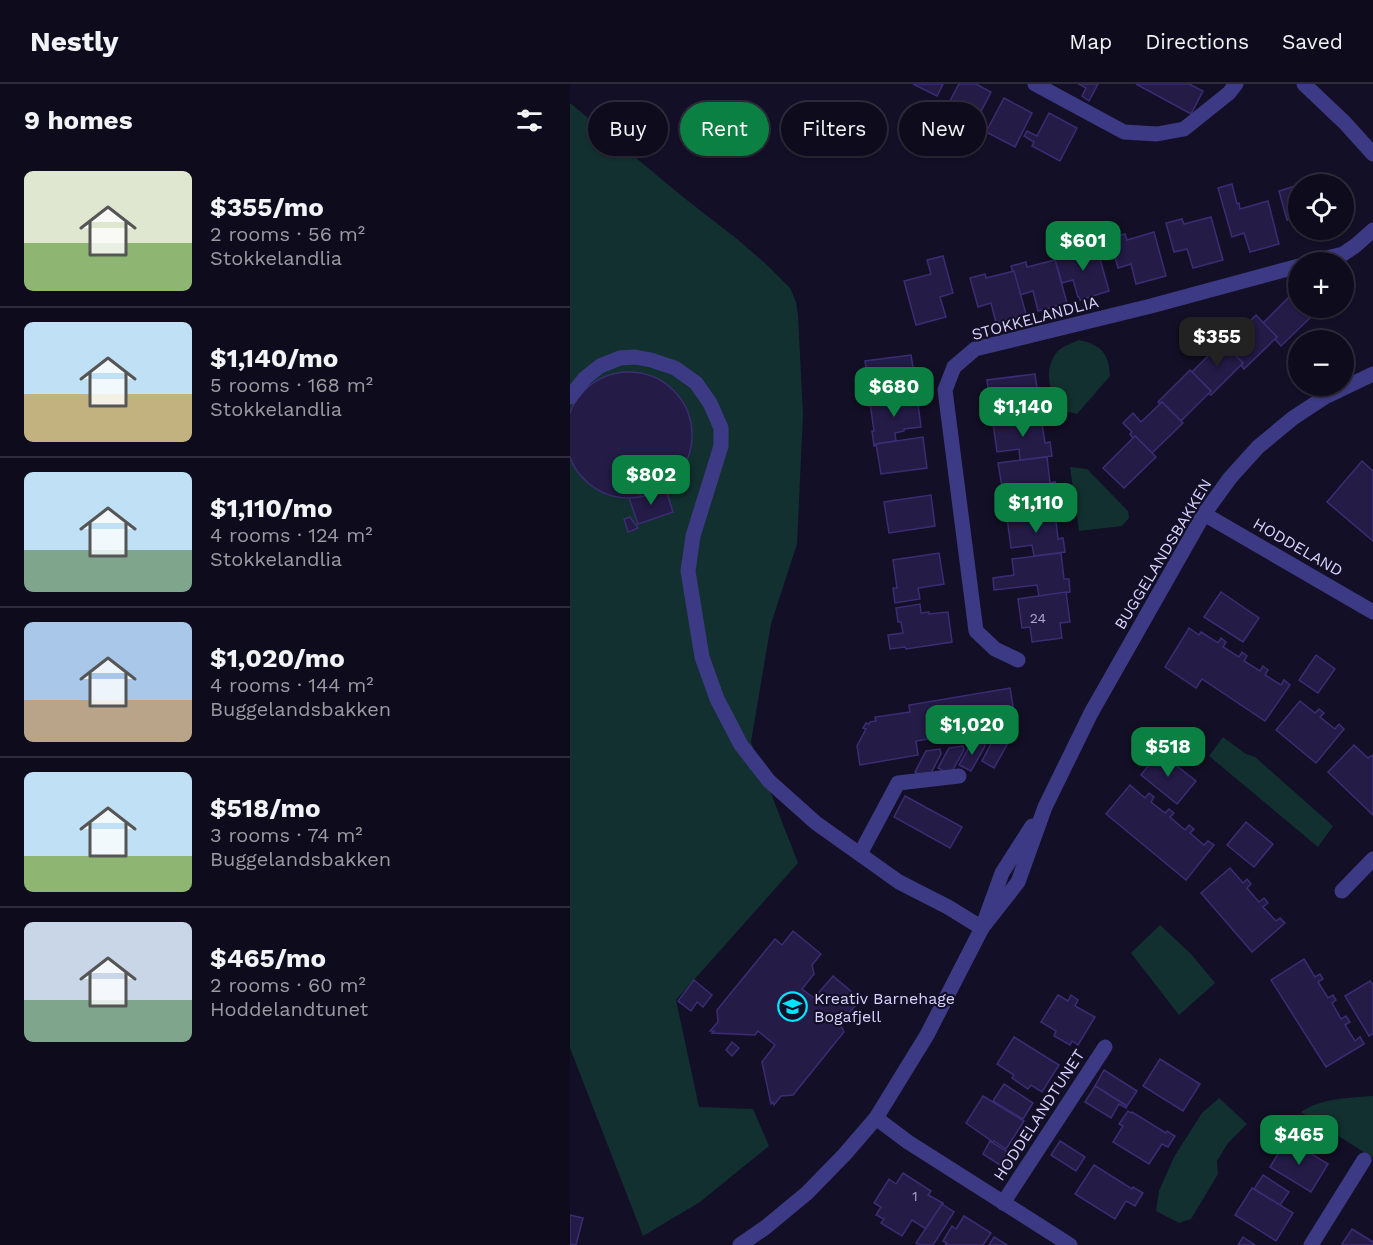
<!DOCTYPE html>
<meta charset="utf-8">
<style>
:root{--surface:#0e0b1c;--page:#1c1929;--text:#f1f3f6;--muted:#9b9ba3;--line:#2e2b3b;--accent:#0b8043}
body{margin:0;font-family:"Work Sans",sans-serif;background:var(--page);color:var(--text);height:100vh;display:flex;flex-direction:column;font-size:22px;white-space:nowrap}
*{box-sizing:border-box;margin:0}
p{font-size:20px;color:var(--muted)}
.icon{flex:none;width:33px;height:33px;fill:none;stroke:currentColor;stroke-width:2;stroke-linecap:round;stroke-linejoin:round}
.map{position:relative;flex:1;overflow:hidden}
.drawer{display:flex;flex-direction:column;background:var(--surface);width:570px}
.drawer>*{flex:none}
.banner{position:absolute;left:18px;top:18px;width:570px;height:54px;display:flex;gap:12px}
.buttons{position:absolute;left:718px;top:90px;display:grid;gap:12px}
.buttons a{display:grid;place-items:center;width:66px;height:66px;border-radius:50%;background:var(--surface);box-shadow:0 2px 4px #0004,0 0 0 2px var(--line);font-size:30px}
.price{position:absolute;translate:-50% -51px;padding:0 14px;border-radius:12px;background:var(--accent);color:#fff;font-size:20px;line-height:39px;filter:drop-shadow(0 2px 3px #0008)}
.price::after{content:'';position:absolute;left:50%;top:36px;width:18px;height:14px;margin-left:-9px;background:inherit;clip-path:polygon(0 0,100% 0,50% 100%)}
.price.selected{background:#222;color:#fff}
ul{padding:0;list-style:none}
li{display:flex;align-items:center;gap:18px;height:150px;padding:0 24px}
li+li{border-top:2px solid var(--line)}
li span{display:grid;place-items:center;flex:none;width:168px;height:120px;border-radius:9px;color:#555}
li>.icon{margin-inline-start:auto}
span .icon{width:72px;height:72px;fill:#fffc;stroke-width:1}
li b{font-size:26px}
h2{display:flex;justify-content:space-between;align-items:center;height:72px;padding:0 24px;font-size:26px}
.chip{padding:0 21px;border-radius:27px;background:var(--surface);box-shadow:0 2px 4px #0004,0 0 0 2px var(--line);font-size:21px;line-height:54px}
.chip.selected{background:var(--accent);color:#fff}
header{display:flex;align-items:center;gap:36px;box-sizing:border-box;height:84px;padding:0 30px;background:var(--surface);border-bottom:2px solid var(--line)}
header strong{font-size:28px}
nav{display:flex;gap:33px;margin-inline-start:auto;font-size:21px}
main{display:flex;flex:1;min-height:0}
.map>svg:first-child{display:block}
.green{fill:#12302f}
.building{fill:#241b47;stroke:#3b2d73;stroke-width:1.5}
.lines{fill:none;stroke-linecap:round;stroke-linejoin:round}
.minor{stroke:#3d3a85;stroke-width:15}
.labels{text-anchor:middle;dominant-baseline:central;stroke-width:4.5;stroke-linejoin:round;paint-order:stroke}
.number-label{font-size:14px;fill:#aca6d1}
.street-label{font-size:16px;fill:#d9d4ff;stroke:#130f26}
.poi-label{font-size:16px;fill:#d9d4ff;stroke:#130f26;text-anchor:start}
</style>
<header>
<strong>Nestly</strong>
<nav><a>Map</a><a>Directions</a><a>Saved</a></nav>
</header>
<main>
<section class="drawer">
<h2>9 homes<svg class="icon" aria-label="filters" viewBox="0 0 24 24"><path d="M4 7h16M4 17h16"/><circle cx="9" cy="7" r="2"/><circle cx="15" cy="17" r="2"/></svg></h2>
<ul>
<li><span style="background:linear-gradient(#dfe7d0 60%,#8fb573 0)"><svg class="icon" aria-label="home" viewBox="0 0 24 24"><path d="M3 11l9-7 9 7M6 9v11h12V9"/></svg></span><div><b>$355/mo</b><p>2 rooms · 56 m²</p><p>Stokkelandlia</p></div></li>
<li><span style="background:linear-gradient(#bfe0f5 60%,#c2b280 0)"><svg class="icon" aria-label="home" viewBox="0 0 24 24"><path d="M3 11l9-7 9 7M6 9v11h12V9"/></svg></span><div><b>$1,140/mo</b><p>5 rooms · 168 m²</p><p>Stokkelandlia</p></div></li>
<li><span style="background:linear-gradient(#bfe0f5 65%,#7fa58c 0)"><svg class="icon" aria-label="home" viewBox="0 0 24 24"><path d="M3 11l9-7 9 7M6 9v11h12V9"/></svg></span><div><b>$1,110/mo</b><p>4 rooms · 124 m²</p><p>Stokkelandlia</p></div></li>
<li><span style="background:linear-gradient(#a9c7e8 65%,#b9a48a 0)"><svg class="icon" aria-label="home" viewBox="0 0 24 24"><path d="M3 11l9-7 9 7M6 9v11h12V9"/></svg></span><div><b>$1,020/mo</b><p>4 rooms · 144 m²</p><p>Buggelandsbakken</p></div></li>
<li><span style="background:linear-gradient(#bfe0f5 70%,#8fb573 0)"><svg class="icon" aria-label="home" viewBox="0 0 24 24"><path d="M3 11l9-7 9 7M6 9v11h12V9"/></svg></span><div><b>$518/mo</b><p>3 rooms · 74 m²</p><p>Buggelandsbakken</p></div></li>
<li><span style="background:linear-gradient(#c9d6e8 65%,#7fa58c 0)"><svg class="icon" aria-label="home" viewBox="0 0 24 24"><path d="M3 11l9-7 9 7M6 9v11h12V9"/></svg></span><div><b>$465/mo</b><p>2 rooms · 60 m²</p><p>Hoddelandtunet</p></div></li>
</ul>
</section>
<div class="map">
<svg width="803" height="1161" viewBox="0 0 803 1161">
<rect width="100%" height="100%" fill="#130f26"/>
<g class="green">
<polygon points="0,19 113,113 167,155 196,180 220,204 226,218 228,231 233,331 227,460 201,540 181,658 228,779 106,916 129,1023 183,1025 199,1062 130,1118 73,1152 0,964"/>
<path d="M 509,256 C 532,261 539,270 540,292 L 507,330 L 490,326 C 479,309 473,283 488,267 C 493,262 503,259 509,256 Z"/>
<polygon points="500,383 517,385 558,427 559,434 552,442 509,447"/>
<polygon points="653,653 676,670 685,673 763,742 748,763 639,672"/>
<polygon points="590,841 621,870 645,899 609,931 561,869"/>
<path d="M 803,1012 L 803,1074 L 731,1028 C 751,1014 779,1014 803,1012 Z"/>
<polygon points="649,1014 677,1040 658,1059 647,1077 648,1090 621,1135 609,1139 586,1127 589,1107 604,1073 632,1029"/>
</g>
<g class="building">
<polygon points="343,0 373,0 367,12"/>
<polygon points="389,0 406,0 421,8 404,41 375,26"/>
<polygon points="509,0 528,0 519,17 512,12 516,4"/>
<polygon points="566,0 619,0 633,7 621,30"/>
<polygon points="434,14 462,29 445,63 416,48"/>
<polygon points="479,29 507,44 490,77 462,62 464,58 454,52 457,47 467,52"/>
<polygon points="662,100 667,120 669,119 670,125 698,117 709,160 680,168 674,149 662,153 648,104"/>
<polygon points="725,102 727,108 729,108 729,133 717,136 709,107"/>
<polygon points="641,133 653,176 623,184 617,165 604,168 596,139 612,135 614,140"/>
<polygon points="735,146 763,146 736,153"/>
<polygon points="584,148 596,192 566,200 561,180 548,184 540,154 555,150 557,156"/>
<polygon points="527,164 539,207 510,216 509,213 508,213 503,196 492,199 483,170 498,166 500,171"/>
<polygon points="373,172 383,209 370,213 376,233 346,241 334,197 361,190 357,176"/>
<polygon points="485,176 497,219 468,227 463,207 450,211 441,182 456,178 457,183"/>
<polygon points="444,187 456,230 426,239 421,219 408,223 400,194 415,190 416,194"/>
<polygon points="723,209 729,215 729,224 738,224 744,230 711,262 705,255 707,253 693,239"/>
<polygon points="686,231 707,253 674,285 671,281 673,279 656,262"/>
<polygon points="652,258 673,279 641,311 638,309 641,307 622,288"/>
<polygon points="341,271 346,302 328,304 329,306 319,308 320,316 300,319 301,321 298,322 296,306 299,305 295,277"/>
<polygon points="620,286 641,307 611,337 592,318 590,320 588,318"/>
<circle cx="59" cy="351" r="63"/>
<polygon points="465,290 469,318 474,318 475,332 444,336 443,327 424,329 424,328 421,328 417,296"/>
<polygon points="347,312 351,343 334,345 334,347 325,349 326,357 306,360 306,361 304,362 302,347 304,347 300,319"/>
<polygon points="592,318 613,339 582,369 565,352 563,354 560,350 562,348 553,339 563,329 571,338"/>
<polygon points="471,332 475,359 480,358 482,372 450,376 449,365 427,368 423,339"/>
<polygon points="565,352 586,373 554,404 533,384"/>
<polygon points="353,353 357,384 311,390 306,360"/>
<polygon points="477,373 480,399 485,398 487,413 456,417 455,407 433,409 428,379"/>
<polygon points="792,377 803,387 803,457 757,418"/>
<polygon points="80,393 84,409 71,413 66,398"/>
<polygon points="95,403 103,428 68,440 59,414 71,413 84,409"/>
<polygon points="361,411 365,442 319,449 314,418"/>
<polygon points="485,428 488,455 493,454 495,468 464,472 462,461 441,464 437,434"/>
<polygon points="60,433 68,444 58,448 54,435"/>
<polygon points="369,469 374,500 348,504 350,515 325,519 323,504 327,504 323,476"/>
<polygon points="491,469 494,495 499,495 500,508 469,512 467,501 424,506 423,494 444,491 442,475"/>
<polygon points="496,508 500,538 490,539 492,554 462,558 460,543 452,544 448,515"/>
<polygon points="651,508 689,534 673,558 634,533"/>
<polygon points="350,520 351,529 359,528 359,530 378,528 382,558 336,565 335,563 320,565 318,551 333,549 331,538 328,538 326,524"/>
<polygon points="619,544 629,551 631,548 648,559 651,554 656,558 653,563 669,573 672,568 677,572 674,577 690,587 693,582 698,586 695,591 711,601 714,596 720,601 695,637 632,595 626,604 595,583"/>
<polygon points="746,571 765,585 748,609 729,596"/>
<polygon points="440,604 446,640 346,657 348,671 290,681 287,662 296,645 293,644 296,639 299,640 300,638 306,637 305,633 340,628 339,621"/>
<polygon points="730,617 745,629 749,625 754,629 750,633 765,645 769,640 774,645 746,679 706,646"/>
<polygon points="436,654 438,659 424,684 412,677 423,656"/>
<polygon points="415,658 415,662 401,687 389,681 401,660"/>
<polygon points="784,661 798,674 803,671 803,731 758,688"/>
<polygon points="393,662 394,666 380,691 368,684 379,664"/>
<polygon points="370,665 371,670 358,695 345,688 356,667"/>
<polygon points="589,668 626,697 607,720 571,691"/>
<polygon points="560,701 575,714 579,709 584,713 581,718 595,729 599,725 604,729 600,733 615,746 619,741 624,745 620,749 634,761 638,757 644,761 616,796 536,730"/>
<polygon points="335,712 392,743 380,764 324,733"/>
<polygon points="676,738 703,760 684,783 657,761"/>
<polygon points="660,784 673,799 677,795 681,800 677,804 689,818 694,814 698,819 693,823 706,837 710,834 715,839 682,868 631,809"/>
<polygon points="223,847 251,870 242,881 244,890 232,905 244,914 263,892 289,914 288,914 290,916 270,940 274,948 223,1011 211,1012 204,1021 203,1018 201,1020 192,978 205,961 188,947 185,951 142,949 144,947 140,947 148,938 147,926 205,855 212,861"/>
<polygon points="734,875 745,893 750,890 753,895 748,898 758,914 763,911 766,916 762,919 771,935 776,932 780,938 775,941 785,957 790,953 794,960 756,983 701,896"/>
<polygon points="124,896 142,911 133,923 127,918 121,927 108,917"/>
<polygon points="800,897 803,901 803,950 799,952 775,912"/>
<polygon points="488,911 498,917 501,911 508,916 505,922 525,933 508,961 502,957 500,961 484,952 486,947 471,938"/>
<polygon points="444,953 489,981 472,1008 461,1001 458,1005 442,994 444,991 427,980"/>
<polygon points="162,958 169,964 162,972 156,966"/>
<polygon points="590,975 630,1000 613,1027 573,1002"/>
<polygon points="534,986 567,1007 557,1022 525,1002"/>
<polygon points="434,1000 463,1019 453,1035 423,1017"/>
<polygon points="525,1002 557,1022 556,1024 549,1020 541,1034 515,1018"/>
<polygon points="413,1012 454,1037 436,1065 424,1057 423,1058 396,1039"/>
<polygon points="558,1027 561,1029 562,1028 596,1049 597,1047 605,1052 598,1063 592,1060 579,1080 543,1058 553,1042 549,1040"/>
<polygon points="717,1055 758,1080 741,1108 700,1083"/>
<polygon points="420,1057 444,1072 436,1085 413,1070"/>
<polygon points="490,1057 515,1073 506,1087 481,1071"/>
<polygon points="524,1081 562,1105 563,1103 573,1109 565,1122 556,1117 545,1135 505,1110"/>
<polygon points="333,1089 361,1107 358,1111 373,1119 356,1145 342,1136 332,1152 311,1139 314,1135 306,1131 311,1123 304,1119 319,1095 326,1100"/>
<polygon points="693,1091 719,1108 710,1121 684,1105"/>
<polygon points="682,1104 723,1129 706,1157 665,1131"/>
<polygon points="372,1120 384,1128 363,1161 350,1161 346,1159"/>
<polygon points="0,1131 13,1134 6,1161 0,1160"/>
<polygon points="394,1132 421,1149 413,1161 375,1161 377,1159 373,1157 382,1142 386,1145"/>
<polygon points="782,1145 803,1158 803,1161 774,1161 772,1160"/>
<polygon points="424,1153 437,1161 419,1161"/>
<polygon points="673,1153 685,1161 668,1161"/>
</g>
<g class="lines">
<g class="minor">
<polyline points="465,0 554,48 587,50 614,45 659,9 666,0"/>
<polyline points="734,0 775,39 803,70"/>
<polyline points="740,178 773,170 785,162 803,146"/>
<polyline points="0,313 15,294 30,282 50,274 65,273 81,276 105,284 126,299 140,319 151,344 151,362 123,452 118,487 132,573 147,615 171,661 199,697 246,739 329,798 378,823 412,844"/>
<polyline points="634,430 803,528"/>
<polyline points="448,576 425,565 406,547 375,306 384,283 405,265 581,222 729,182"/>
<polyline points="290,770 328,699 389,692"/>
<polyline points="772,807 803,775"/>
<polyline points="412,844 448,798 475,723 521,629 634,430 660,394 688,363 723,334 755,313 803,290"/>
<polyline points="306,1034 338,1058 500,1161"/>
<polyline points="433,1119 535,963"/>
<polyline points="170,1161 196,1143 237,1109 275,1070 306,1034 357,951 412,844 432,789 462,742"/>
<polyline points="741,1161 794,1076"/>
</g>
</g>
<defs>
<symbol id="school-ring" viewBox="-11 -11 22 22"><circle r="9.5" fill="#130f26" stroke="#00e5ff" stroke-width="1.5"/><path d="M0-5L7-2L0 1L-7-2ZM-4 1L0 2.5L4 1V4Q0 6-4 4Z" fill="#00e5ff"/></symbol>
</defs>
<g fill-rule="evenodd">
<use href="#school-ring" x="206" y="906" width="33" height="33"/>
</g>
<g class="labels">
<g class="number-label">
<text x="468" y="534">24</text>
<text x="345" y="1112">1</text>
</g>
<g class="street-label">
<text transform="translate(465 234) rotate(-15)">STOKKELANDLIA</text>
<text transform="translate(728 463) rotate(30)">HODDELAND</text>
<text transform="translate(593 470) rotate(-59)">BUGGELANDSBAKKEN</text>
<text transform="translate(469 1031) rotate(-57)">HODDELANDTUNET</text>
</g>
<g class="poi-label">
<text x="244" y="914">Kreativ Barnehage<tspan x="244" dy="18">Bogafjell</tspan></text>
</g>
</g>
</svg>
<div class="buttons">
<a><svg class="icon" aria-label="locate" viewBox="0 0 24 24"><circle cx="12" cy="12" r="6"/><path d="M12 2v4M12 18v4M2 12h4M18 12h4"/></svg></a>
<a>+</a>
<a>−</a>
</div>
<b class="price" style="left:513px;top:188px">$601</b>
<b class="price selected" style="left:647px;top:284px">$355</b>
<b class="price" style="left:324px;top:334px">$680</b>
<b class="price" style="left:453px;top:354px">$1,140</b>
<b class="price" style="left:81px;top:422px">$802</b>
<b class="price" style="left:466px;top:450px">$1,110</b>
<b class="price" style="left:402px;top:672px">$1,020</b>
<b class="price" style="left:598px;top:694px">$518</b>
<b class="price" style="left:729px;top:1082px">$465</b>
<div class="banner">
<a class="chip">Buy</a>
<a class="chip selected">Rent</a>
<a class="chip">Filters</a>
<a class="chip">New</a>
</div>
</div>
</main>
